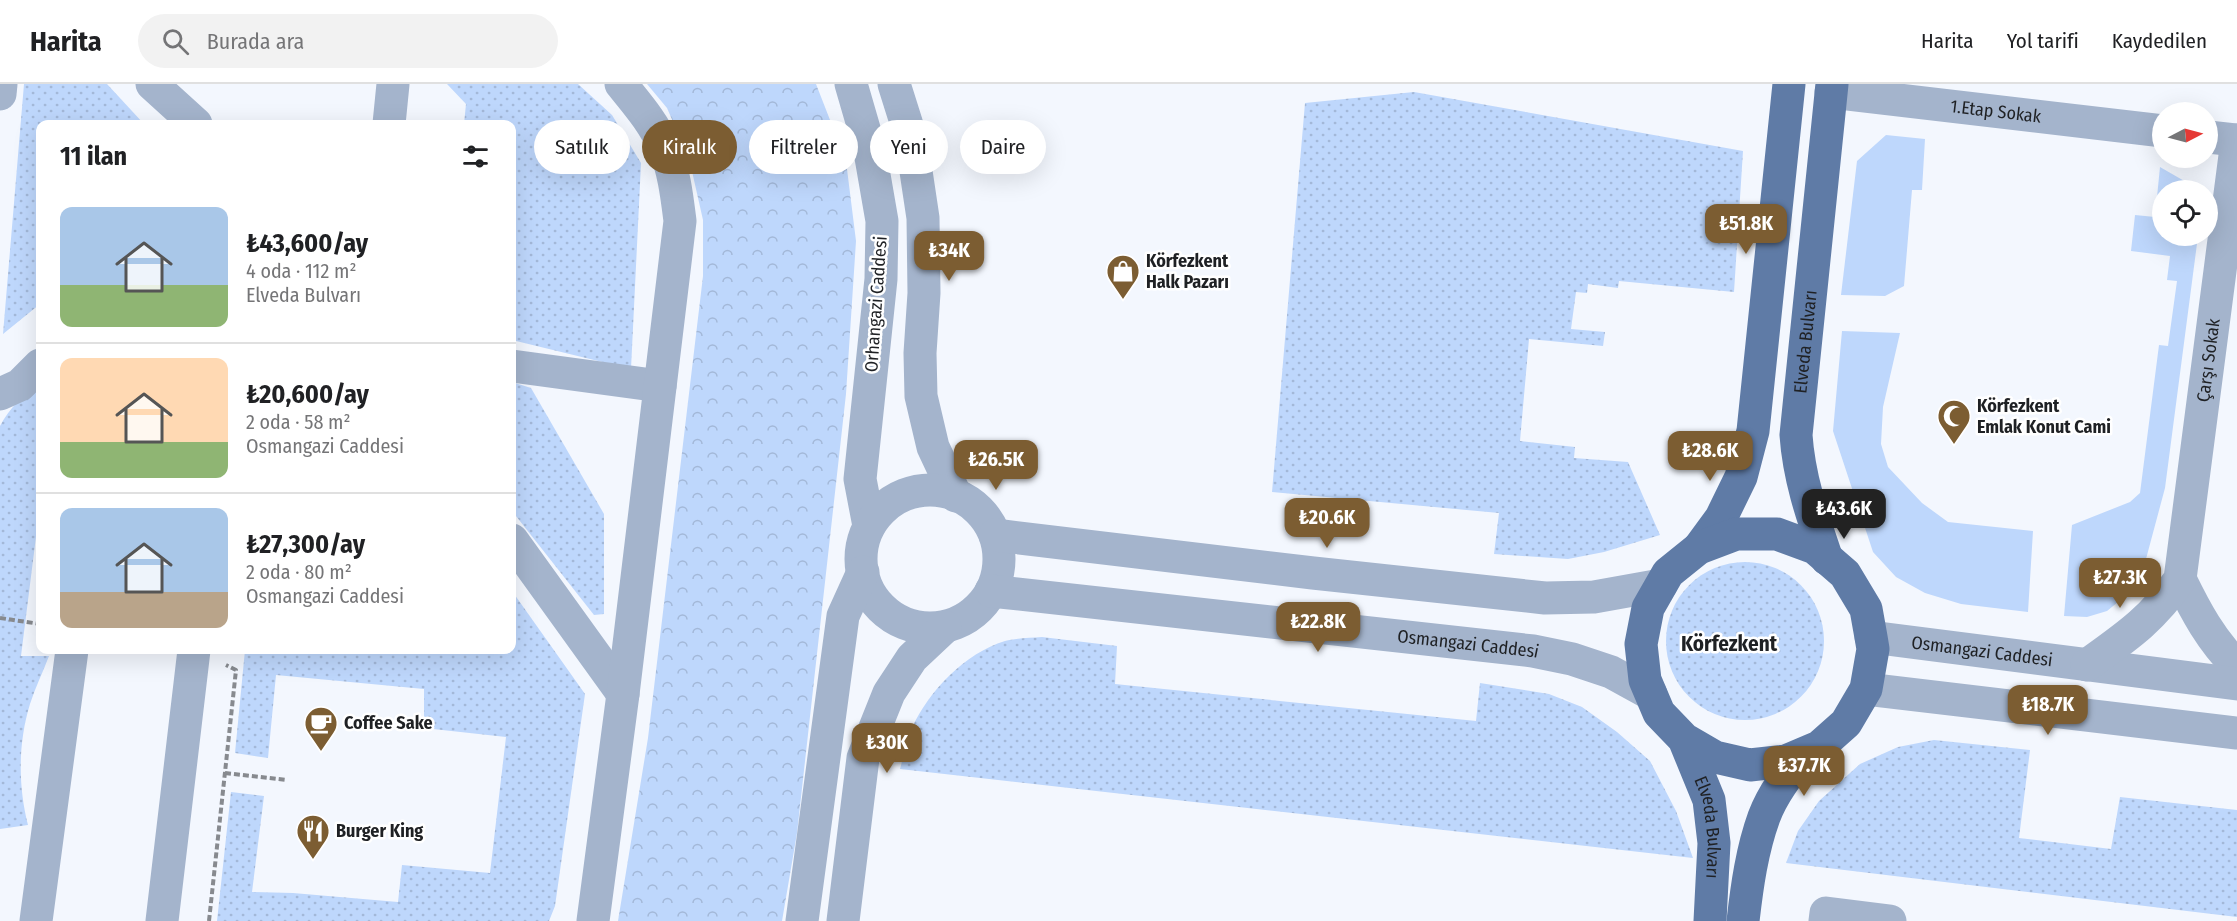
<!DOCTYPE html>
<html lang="tr">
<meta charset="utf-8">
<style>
:root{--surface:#fff;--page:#f2f2f2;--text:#202124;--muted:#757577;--line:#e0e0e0;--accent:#7c5d32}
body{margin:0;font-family:"Fira Sans Condensed",sans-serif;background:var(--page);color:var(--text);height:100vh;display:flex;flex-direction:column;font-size:22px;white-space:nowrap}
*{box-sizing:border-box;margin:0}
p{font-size:20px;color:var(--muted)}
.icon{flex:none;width:33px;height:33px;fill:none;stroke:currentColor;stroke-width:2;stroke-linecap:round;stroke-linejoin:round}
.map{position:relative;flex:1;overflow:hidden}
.drawer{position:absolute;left:36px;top:36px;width:480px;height:534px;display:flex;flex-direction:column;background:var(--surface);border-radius:12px;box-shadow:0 6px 24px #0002}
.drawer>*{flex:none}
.banner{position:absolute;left:534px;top:36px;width:570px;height:54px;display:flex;gap:12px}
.needle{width:39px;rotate:84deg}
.buttons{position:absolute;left:2152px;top:18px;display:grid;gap:12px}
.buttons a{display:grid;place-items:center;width:66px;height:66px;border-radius:50%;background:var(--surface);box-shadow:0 6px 24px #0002;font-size:30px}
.price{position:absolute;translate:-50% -51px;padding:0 14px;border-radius:12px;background:var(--accent);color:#fff;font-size:20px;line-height:39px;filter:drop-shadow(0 2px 3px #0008)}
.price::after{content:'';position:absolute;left:50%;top:36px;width:18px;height:14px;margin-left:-9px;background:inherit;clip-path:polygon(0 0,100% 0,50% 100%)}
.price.current{background:#222;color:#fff}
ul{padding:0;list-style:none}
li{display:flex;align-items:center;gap:18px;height:150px;padding:0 24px}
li+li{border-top:2px solid var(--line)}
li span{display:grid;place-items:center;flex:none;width:168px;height:120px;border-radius:12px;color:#555}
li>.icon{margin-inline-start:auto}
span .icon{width:72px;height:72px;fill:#fffc;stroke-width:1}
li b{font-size:26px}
h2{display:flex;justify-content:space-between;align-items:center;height:72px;padding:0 24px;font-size:26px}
.tag{padding:0 21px;border-radius:27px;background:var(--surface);box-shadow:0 6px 24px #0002;font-size:21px;line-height:54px}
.tag.current{background:var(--accent);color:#fff}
header{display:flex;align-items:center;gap:36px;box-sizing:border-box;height:84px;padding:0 30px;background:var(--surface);border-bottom:2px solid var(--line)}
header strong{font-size:28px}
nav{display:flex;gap:33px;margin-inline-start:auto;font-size:21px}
.search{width:420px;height:54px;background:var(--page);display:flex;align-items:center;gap:15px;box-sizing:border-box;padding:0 21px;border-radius:33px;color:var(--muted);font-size:22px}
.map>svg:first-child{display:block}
.grass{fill:url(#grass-dots)}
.forest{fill:url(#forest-crowns)}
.garden{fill:#bed7fc}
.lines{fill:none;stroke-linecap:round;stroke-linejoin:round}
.path{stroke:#878a8f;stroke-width:4;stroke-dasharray:6 3;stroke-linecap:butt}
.minor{stroke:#a4b4cc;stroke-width:33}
.major{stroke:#5f7ba6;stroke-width:33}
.labels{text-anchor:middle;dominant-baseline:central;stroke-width:5;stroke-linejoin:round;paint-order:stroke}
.street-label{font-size:18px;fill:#1f2124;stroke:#fff}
.poi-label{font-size:18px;font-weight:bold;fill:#1f2124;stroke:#fff;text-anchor:start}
.quarter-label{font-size:21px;font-weight:bold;fill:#1f2124;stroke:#fff}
</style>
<header>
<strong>Harita</strong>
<div class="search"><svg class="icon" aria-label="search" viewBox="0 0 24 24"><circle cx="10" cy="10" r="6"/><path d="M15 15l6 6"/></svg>Burada ara</div>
<nav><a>Harita</a><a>Yol tarifi</a><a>Kaydedilen</a></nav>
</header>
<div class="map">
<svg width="2237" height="837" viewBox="0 0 2237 837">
<defs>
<pattern id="grass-dots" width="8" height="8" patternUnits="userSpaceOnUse" patternTransform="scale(1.5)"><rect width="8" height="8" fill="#bed7fc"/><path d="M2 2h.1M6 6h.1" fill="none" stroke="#a3b8d8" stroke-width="1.8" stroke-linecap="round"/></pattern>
<pattern id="forest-crowns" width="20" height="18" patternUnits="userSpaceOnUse" patternTransform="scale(1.5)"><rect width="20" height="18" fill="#bed7fc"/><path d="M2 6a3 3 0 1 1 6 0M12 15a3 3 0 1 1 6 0" fill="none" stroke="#a3b8d8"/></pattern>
</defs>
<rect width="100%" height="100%" fill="#f3f7fe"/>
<g class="grass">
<polygon points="24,0 107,0 144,40 40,40 40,220 3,250"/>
<polygon points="447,0 578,0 612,31 641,79 631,285 512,256 512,40 464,40 466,20"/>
<polygon points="1414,8 1743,67 1734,208 1619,197 1618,204 1588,200 1587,209 1576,208 1571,245 1605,248 1603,262 1529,255 1520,357 1575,363 1574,374 1628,378 1660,451 1604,468 1568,475 1494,470 1499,429 1272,408 1305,19"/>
<path d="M 40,297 L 40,421 L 21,572 L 49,572 C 43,588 35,604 30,620 C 18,659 18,702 28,741 L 0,745 L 0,342 C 9,324 25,310 40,297 Z"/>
<polygon points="512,298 531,304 604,430 604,530 594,531 512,427"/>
<circle cx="1745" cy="557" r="79"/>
<polygon points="512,507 585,610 555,822 549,837 217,837 231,708 264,712 252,808 293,809 398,818 402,781 490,789 506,653 424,644 424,605 276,591 268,674 235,669 245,566 512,566"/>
<path d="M 1042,553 L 1117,562 L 1115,600 L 1476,637 L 1480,599 L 1549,610 L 1582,623 L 1617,648 L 1650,677 L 1676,727 L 1693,774 L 900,685 C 904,671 906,656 912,644 C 928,608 965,569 1005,557 C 1016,554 1030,554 1042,553 Z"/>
<polygon points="1934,656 2030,666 2019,754 2111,765 2120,713 2237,726 2237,833 1786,779 1798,747 1819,717 1860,680 1898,663"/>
</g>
<polygon class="forest" points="647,0 816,0 846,77 856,157 846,310 797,749 782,837 618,837 648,654 703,192 703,136 689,74 667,24"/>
<g class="garden">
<polygon points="1886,51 1925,55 1922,106 1912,106 1904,202 1885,212 1841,211 1857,77"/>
<polygon points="2160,83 2186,98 2191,106 2163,106 2163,152 2198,152 2165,404 2146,475 2129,509 2107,527 2087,533 2064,532 2072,441 2130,418 2140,409 2159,261 2168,262 2177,197 2167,196 2170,172 2131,167 2135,131 2155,133"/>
<polygon points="1842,247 1900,249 1883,323 1881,360 1888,383 1922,419 1948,438 2033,447 2028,528 1961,520 1925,509 1896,493 1873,468 1833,347"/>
</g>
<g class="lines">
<g class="path">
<polyline points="0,534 40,540"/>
<polyline points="225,689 287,696"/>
<polyline points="209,837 236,586 226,581"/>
</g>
<g class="minor">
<polyline points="152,0 196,40"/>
<polyline points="851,0 869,62 882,137 881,195 860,395 869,442"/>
<polyline points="894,0 911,54 923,134 924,209 920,269 921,312 933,363 956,412"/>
<path id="s1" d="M 1831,8 L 2163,47"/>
<polyline points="0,10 1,0"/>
<polyline points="389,40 393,0"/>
<polyline points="2208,53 2237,56"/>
<polyline points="512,282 660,302"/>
<polyline points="0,310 20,301 40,281"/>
<circle cx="930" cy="475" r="69"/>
<polyline points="995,451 1313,489 1545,514 1594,513 1661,501"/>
<polyline points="512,456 623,610"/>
<path d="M 2180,495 C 2196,528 2211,556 2237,582"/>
<path id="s2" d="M 991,507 L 1533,567 L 1572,575 L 1611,588 L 1651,610"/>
<path id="s3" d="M 1871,553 L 2237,600"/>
<path id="s4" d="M 2087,581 C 2126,553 2152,536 2180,495 L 2237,56"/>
<polyline points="1866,605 2237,649"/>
<polyline points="36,837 72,566"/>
<polyline points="162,837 194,566"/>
<path d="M 593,837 L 623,610 L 680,137 C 677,113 674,86 664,63 C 654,39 637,20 621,0"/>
<polyline points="802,837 843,532 863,488"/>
<polyline points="843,837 863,674 889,609 912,574 945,543"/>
<polyline points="1825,837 1826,829 1890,837"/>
</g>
<g class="major">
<polyline points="1699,464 1721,434 1741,393 1753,347 1789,0"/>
<path id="s5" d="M 1827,475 C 1813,434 1799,395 1796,351 L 1832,0"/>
<path id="s6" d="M 1684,655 L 1715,673 L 1750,681 L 1786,677 L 1819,663 L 1846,639 L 1866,605 L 1873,565 L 1871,553 L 1866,525 L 1845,490 L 1815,464 L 1777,450 L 1736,450 L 1699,464 L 1668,489 L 1648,524 L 1641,560 L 1645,596 L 1659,629 L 1684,655 L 1709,716 L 1714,759 L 1710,837"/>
<path d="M 1743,837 C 1747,802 1752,766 1764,733 C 1773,709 1789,689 1804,670"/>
</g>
</g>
<defs>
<symbol id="shop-pin" viewBox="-11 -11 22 30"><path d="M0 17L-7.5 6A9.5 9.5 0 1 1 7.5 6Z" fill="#7c5d32" stroke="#fff"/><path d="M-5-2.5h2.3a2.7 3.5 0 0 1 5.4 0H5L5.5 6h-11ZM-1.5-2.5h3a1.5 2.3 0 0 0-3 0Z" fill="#fff"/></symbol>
<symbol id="mosque-pin" viewBox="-11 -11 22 30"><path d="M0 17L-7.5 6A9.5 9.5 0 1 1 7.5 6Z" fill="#7c5d32" stroke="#fff"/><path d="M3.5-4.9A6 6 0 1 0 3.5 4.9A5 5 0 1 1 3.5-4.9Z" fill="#fff"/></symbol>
<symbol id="cafe-pin" viewBox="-11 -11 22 30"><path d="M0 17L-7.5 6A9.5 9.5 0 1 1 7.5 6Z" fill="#7c5d32" stroke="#fff"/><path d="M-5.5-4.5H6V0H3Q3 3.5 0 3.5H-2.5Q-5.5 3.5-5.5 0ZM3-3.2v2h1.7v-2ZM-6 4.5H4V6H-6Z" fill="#fff"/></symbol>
<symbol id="restaurant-pin" viewBox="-11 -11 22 30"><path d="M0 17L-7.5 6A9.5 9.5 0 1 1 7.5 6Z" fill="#7c5d32" stroke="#fff"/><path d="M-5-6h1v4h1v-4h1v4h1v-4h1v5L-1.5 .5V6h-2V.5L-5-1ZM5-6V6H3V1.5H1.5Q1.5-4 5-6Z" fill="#fff"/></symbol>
</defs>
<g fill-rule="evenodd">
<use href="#shop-pin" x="1104" y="168" width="38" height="52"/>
<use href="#mosque-pin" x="1935" y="313" width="38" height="52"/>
<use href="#cafe-pin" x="302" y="620" width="38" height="52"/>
<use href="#restaurant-pin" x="294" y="728" width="38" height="52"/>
</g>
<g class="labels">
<g class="street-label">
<text stroke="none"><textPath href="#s1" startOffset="166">1.Etap Sokak</textPath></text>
<text transform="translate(876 220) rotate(-86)">Orhangazi Caddesi</text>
<text stroke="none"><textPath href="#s5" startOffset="222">Elveda Bulvarı</textPath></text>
<text stroke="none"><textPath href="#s4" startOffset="348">Çarşı Sokak</textPath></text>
<text stroke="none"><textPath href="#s2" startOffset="480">Osmangazi Caddesi</textPath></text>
<text stroke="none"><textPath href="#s3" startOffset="112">Osmangazi Caddesi</textPath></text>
<text stroke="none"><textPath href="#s6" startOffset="820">Elveda Bulvarı</textPath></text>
</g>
<g class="poi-label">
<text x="1146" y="177">Körfezkent<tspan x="1146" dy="21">Halk Pazarı</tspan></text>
<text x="1977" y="322">Körfezkent<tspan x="1977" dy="21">Emlak Konut Cami</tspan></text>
<text x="344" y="639">Coffee Sake</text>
<text x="336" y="747">Burger King</text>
</g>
<g class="quarter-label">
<text x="1729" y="560">Körfezkent</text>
</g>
</g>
</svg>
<div class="buttons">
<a><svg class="needle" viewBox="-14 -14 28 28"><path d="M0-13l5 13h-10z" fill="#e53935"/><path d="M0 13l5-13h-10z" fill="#757577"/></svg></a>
<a><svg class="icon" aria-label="locate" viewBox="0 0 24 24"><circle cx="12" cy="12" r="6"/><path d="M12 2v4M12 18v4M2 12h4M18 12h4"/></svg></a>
</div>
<b class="price" style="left:1746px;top:171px">₺51.8K</b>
<b class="price" style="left:949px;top:198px">₺34K</b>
<b class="price" style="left:1710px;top:398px">₺28.6K</b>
<b class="price" style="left:996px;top:407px">₺26.5K</b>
<b class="price current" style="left:1844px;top:456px">₺43.6K</b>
<b class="price" style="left:1327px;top:465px">₺20.6K</b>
<b class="price" style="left:2120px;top:525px">₺27.3K</b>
<b class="price" style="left:1318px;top:569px">₺22.8K</b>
<b class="price" style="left:2048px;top:652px">₺18.7K</b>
<b class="price" style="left:887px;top:690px">₺30K</b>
<b class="price" style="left:1804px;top:713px">₺37.7K</b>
<div class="banner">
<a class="tag">Satılık</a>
<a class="tag current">Kiralık</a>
<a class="tag">Filtreler</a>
<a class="tag">Yeni</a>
<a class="tag">Daire</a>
</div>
<section class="drawer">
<h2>11 ilan<svg class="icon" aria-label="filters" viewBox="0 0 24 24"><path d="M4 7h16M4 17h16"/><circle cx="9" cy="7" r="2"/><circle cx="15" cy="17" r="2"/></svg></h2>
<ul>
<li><span style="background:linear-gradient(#a9c7e8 65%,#8fb573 0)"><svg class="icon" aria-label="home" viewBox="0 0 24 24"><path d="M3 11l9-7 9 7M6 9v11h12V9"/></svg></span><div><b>₺43,600/ay</b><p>4 oda · 112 m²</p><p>Elveda Bulvarı</p></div></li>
<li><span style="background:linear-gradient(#ffd9b3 70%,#8fb573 0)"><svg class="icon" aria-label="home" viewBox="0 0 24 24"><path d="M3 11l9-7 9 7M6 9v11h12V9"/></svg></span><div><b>₺20,600/ay</b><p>2 oda · 58 m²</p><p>Osmangazi Caddesi</p></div></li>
<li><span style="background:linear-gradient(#a9c7e8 70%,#b9a48a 0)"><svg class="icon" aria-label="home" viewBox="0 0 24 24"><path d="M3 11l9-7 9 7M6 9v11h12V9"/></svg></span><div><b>₺27,300/ay</b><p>2 oda · 80 m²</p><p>Osmangazi Caddesi</p></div></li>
</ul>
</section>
</div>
